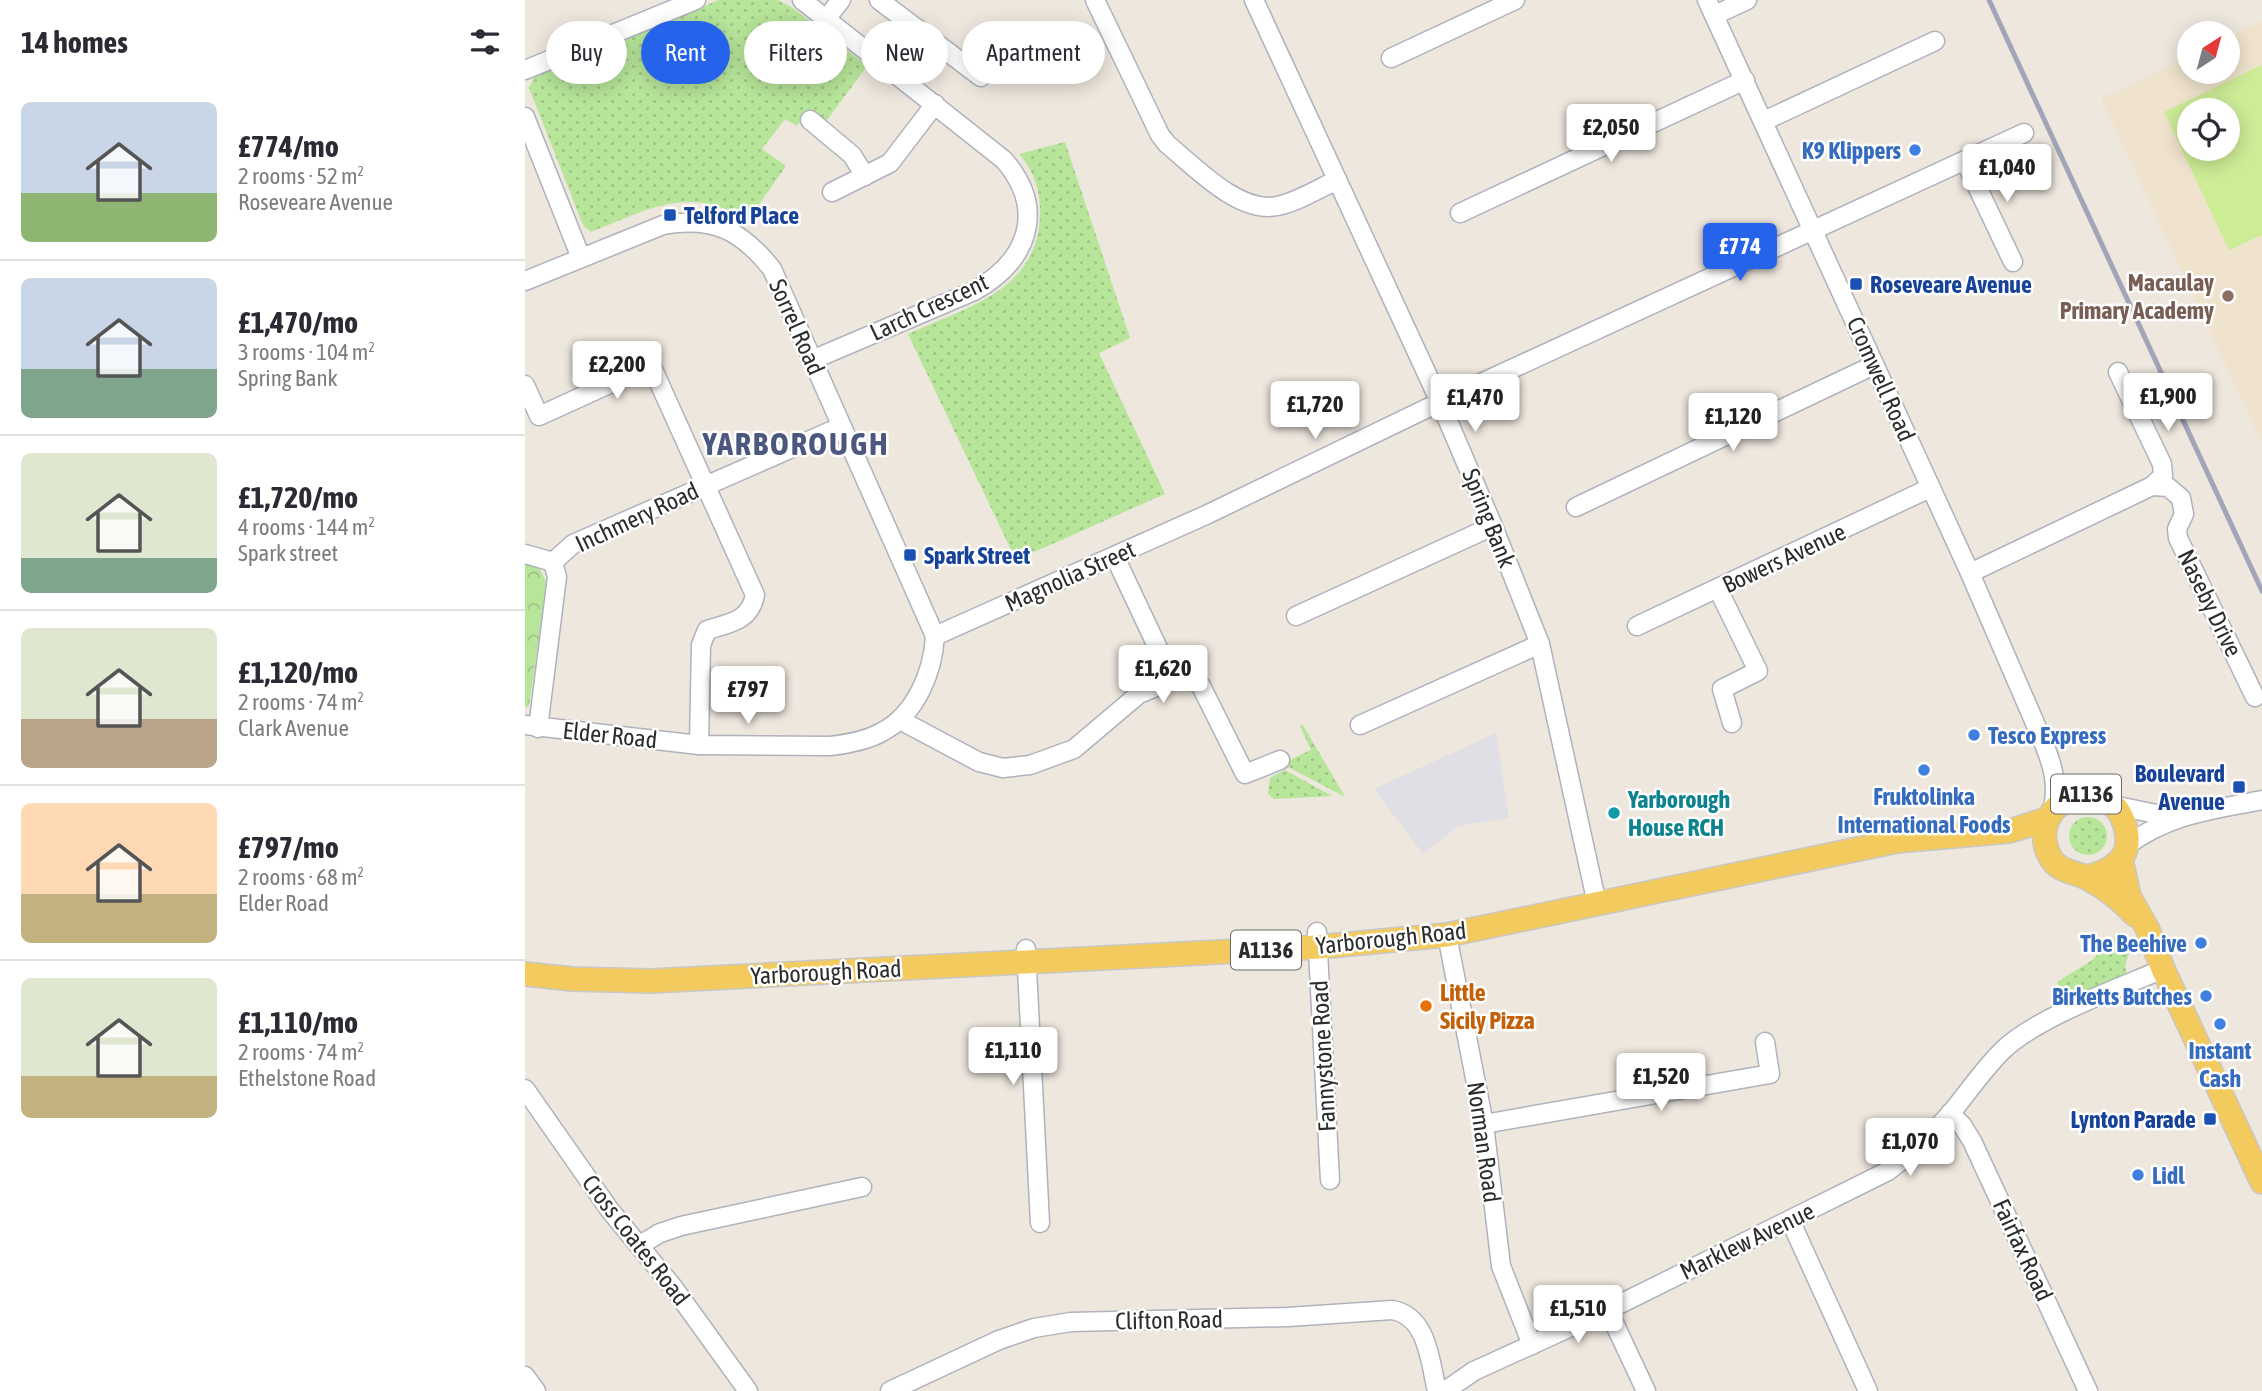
<!DOCTYPE html>
<meta charset="utf-8">
<style>
:root{--surface:#fff;--page:#f7f7f7;--text:#2b2b33;--muted:#7c7c81;--line:#e1e1e2;--accent:#2563eb}
body{margin:0;font-family:"Asap Condensed",sans-serif;background:var(--page);color:var(--text);height:100vh;display:flex;flex-direction:column;font-size:26px;white-space:nowrap}
*{box-sizing:border-box;margin:0}
p{font-size:23px;color:var(--muted)}
.icon{flex:none;width:38px;height:38px;fill:none;stroke:currentColor;stroke-width:2;stroke-linecap:round;stroke-linejoin:round}
.map{position:relative;flex:1;overflow:hidden}
.sheet{display:flex;flex-direction:column;background:var(--surface);width:525px}
.sheet>*{flex:none}
.guide{position:absolute;left:21px;top:21px;width:665px;height:63px;display:flex;gap:14px}
.needle{width:46px;rotate:36deg}
.tools{position:absolute;left:1652px;top:21px;display:grid;gap:14px}
.tools a{display:grid;place-items:center;width:63px;height:63px;border-radius:50%;background:var(--surface);box-shadow:0 4px 18px #0003;font-size:35px}
.price{position:absolute;translate:-50% -60px;padding:0 16px;border-radius:7px;background:#fff;color:#222;font-size:23px;line-height:46px;filter:drop-shadow(0 2px 4px #0008)}
.price::after{content:'';position:absolute;left:50%;top:42px;width:21px;height:16px;margin-left:-10px;background:inherit;clip-path:polygon(0 0,100% 0,50% 100%)}
.price.current{background:var(--accent);color:#fff}
ul{padding:0;list-style:none}
li{display:flex;align-items:center;gap:21px;height:175px;padding:0 21px}
li+li{border-top:2px solid var(--line)}
li span{display:grid;place-items:center;flex:none;width:196px;height:140px;border-radius:10px;color:#555}
li>.icon{margin-inline-start:auto}
span .icon{width:84px;height:84px;fill:#fffc;stroke-width:1}
li b{font-size:30px}
h2{display:flex;justify-content:space-between;align-items:center;height:84px;padding:0 21px;font-size:30px}
.chip{padding:0 24px;border-radius:32px;background:var(--surface);box-shadow:0 4px 18px #0003;font-size:24px;line-height:63px}
.chip.current{background:var(--accent);color:#fff}
main{display:flex;flex:1;min-height:0}
.map>svg:first-child{display:block}
.industrial{fill:#e1dfe6}
.education{fill:#efe3ce;fill-rule:evenodd}
.grass{fill:url(#grass-dots)}
.park{fill:url(#park-crowns)}
.pitch{fill:#ccec96;fill-rule:evenodd}
.lines{fill:none;stroke-linecap:round;stroke-linejoin:round}
.minor-casing{stroke:#afb2bc;stroke-width:21}
.major-casing{stroke:#c8c8c8;stroke-width:26}
.minor{stroke:#fff;stroke-width:18}
.major{stroke:#f3ca5e;stroke-width:23}
.rail{stroke:#a1a5b7;stroke-width:5}
.shop-dot{fill:#3f7fe0;stroke:#fff;stroke-width:2.5}
.transit-dot{fill:#1a4fb4;stroke:#fff;stroke-width:2.5}
.education-dot{fill:#8d6e63;stroke:#fff;stroke-width:2.5}
.culture-dot{fill:#0f9aa8;stroke:#fff;stroke-width:2.5}
.food-dot{fill:#e8710a;stroke:#fff;stroke-width:2.5}
.labels{text-anchor:middle;dominant-baseline:central;stroke-width:5;stroke-linejoin:round;paint-order:stroke}
.shield{fill:#fff;stroke:#6b6b6b;stroke-width:2}
.shield-label{font-size:23px;font-weight:bold;fill:#2c2c2c}
.shop-label{font-size:24px;font-weight:bold;fill:#366cbe;stroke:#fff;text-anchor:end}
.transit-label{font-size:24px;font-weight:bold;fill:#164399;stroke:#fff;text-anchor:start}
.education-label{font-size:24px;font-weight:bold;fill:#785e54;stroke:#fff;text-anchor:end}
.street-label{font-size:24px;fill:#2c2c2c;stroke:#fff}
.culture-label{font-size:24px;font-weight:bold;fill:#0d838f;stroke:#fff;text-anchor:start}
.food-label{font-size:24px;font-weight:bold;fill:#c56008;stroke:#fff;text-anchor:start}
.district-label{font-size:32px;font-weight:bold;letter-spacing:2px;fill:#4b577e;stroke:#fff}
</style>
<main>
<section class="sheet">
<h2>14 homes<svg class="icon" aria-label="filters" viewBox="0 0 24 24"><path d="M4 7h16M4 17h16"/><circle cx="9" cy="7" r="2"/><circle cx="15" cy="17" r="2"/></svg></h2>
<ul>
<li><span style="background:linear-gradient(#c9d6e8 65%,#8fb573 0)"><svg class="icon" aria-label="home" viewBox="0 0 24 24"><path d="M3 11l9-7 9 7M6 9v11h12V9"/></svg></span><div><b>£774/mo</b><p>2 rooms · 52 m²</p><p>Roseveare Avenue</p></div></li>
<li><span style="background:linear-gradient(#c9d6e8 65%,#7fa58c 0)"><svg class="icon" aria-label="home" viewBox="0 0 24 24"><path d="M3 11l9-7 9 7M6 9v11h12V9"/></svg></span><div><b>£1,470/mo</b><p>3 rooms · 104 m²</p><p>Spring Bank</p></div></li>
<li><span style="background:linear-gradient(#dfe7d0 75%,#7fa58c 0)"><svg class="icon" aria-label="home" viewBox="0 0 24 24"><path d="M3 11l9-7 9 7M6 9v11h12V9"/></svg></span><div><b>£1,720/mo</b><p>4 rooms · 144 m²</p><p>Spark street</p></div></li>
<li><span style="background:linear-gradient(#dfe7d0 65%,#b9a48a 0)"><svg class="icon" aria-label="home" viewBox="0 0 24 24"><path d="M3 11l9-7 9 7M6 9v11h12V9"/></svg></span><div><b>£1,120/mo</b><p>2 rooms · 74 m²</p><p>Clark Avenue</p></div></li>
<li><span style="background:linear-gradient(#ffd9b3 65%,#c2b280 0)"><svg class="icon" aria-label="home" viewBox="0 0 24 24"><path d="M3 11l9-7 9 7M6 9v11h12V9"/></svg></span><div><b>£797/mo</b><p>2 rooms · 68 m²</p><p>Elder Road</p></div></li>
<li><span style="background:linear-gradient(#dfe7d0 70%,#c2b280 0)"><svg class="icon" aria-label="home" viewBox="0 0 24 24"><path d="M3 11l9-7 9 7M6 9v11h12V9"/></svg></span><div><b>£1,110/mo</b><p>2 rooms · 74 m²</p><p>Ethelstone Road</p></div></li>
</ul>
</section>
<div class="map">
<svg width="1737" height="1391" viewBox="0 0 1737 1391">
<defs>
<pattern id="grass-dots" width="8" height="8" patternUnits="userSpaceOnUse" patternTransform="scale(1.75)"><rect width="8" height="8" fill="#b7e59a"/><path d="M2 2h.1M6 6h.1" fill="none" stroke="#9ec585" stroke-width="1.8" stroke-linecap="round"/></pattern>
<pattern id="park-crowns" width="20" height="18" patternUnits="userSpaceOnUse" patternTransform="scale(1.75)"><rect width="20" height="18" fill="#b7e59a"/><path d="M2 6a3 3 0 1 1 6 0M12 15a3 3 0 1 1 6 0" fill="none" stroke="#9ec585"/></pattern>
</defs>
<rect width="100%" height="100%" fill="#eee7de"/>
<polygon class="industrial" points="971,733 984,818 933,826 898,854 849,789"/>
<path class="education" d="M 1737,21 L 1737,443 L 1576,98 L 1664,56 L 1664,72 L 1703,72 L 1703,37 ZM 1664,110 L 1703,110 L 1703,149 L 1664,149 Z"/>
<g class="grass">
<path d="M 194,0 L 253,0 L 268,8 L 342,66 L 300,123 L 284,110 L 272,126 L 260,119 L 237,149 L 261,166 L 223,220 C 163,184 124,209 66,232 L 58,225 L 4,88 L 8,79 L 15,73 Z"/>
<path d="M 540,142 L 605,338 L 574,353 L 640,494 L 491,560 L 383,334 C 442,307 514,291 515,213 C 516,192 508,169 494,154 Z"/>
<polygon points="778,725 820,797 763,767 760,762 786,750 775,726"/>
<polygon points="760,770 807,796 749,799 743,794 745,778"/>
<circle cx="1563" cy="836" r="19"/>
<polygon points="1596,932 1605,950 1600,966 1602,975 1541,1003 1532,982 1566,961"/>
</g>
<polygon class="park" points="0,564 14,568 22,583 4,706 0,708"/>
<path class="pitch" d="M 1737,65 L 1737,235 L 1704,250 L 1639,112 ZM 1664,110 L 1703,110 L 1703,149 L 1664,149 Z"/>
<g class="lines">
<defs>
<g id="minor">
<path d="M 277,0 L 479,160 C 522,210 503,261 449,291 L 287,360"/>
<polyline points="354,0 456,77"/>
<path d="M 570,0 L 635,135 L 642,144 C 670,167 714,214 752,206 C 770,203 795,188 812,180"/>
<polyline points="729,0 915,402 968,526 1015,644 1072,904"/>
<path d="M 1182,0 L 1445,573 L 1519,744 C 1528,766 1533,784 1528,809"/>
<polyline points="1190,15 1222,0"/>
<polyline points="301,19 316,0"/>
<polyline points="866,58 990,0"/>
<polyline points="0,70 171,0"/>
<polyline points="0,117 56,258"/>
<polyline points="285,120 327,155 340,176"/>
<polyline points="1239,121 1410,41"/>
<polyline points="1440,161 1488,262"/>
<polyline points="307,192 365,163 410,104"/>
<polyline points="935,213 1220,80"/>
<path d="M 0,281 L 138,225 C 188,216 216,230 247,269 L 410,636 C 408,672 391,714 357,732 C 341,741 323,744 305,746 L 174,745 L 0,725"/>
<path d="M 0,385 L 14,416 L 126,365 L 230,595 C 225,621 205,623 182,630 L 176,645 L 174,745"/>
<polyline points="1627,486 1643,487 1656,498 1659,514 1652,529 1653,538 1730,697"/>
<polyline points="1051,507 1349,365"/>
<polyline points="0,554 28,562 32,577 13,728"/>
<polyline points="590,557 648,680 668,679 676,686 720,774 755,760"/>
<polyline points="28,562 48,544 315,427"/>
<polyline points="1445,573 1627,486 1638,476 1637,464 1593,372"/>
<polyline points="1193,589 1233,671 1197,689 1207,723"/>
<polyline points="771,616 968,526"/>
<polyline points="1112,626 1405,488"/>
<polyline points="410,636 681,515 915,402 1499,133"/>
<polyline points="375,720 454,762 478,768 505,765 549,749 614,694 648,680"/>
<polyline points="835,725 1015,644"/>
<polyline points="1588,805 1631,814 1651,814"/>
<path d="M 1601,846 C 1644,814 1686,810 1737,800"/>
<polyline points="792,932 805,1180"/>
<polyline points="922,935 959,1124 976,1266 1007,1345"/>
<polyline points="501,949 515,1223"/>
<polyline points="0,1089 84,1209 148,1287 223,1391"/>
<polyline points="1425,1113 1437,1125 1447,1141 1563,1391"/>
<polyline points="959,1124 1245,1074 1240,1042"/>
<polyline points="1265,1220 1343,1391"/>
<polyline points="115,1245 135,1233 156,1226 337,1187"/>
<polyline points="1083,1310 1121,1391"/>
<polyline points="0,1376 11,1391"/>
<path d="M 365,1391 L 474,1340 L 509,1328 L 546,1322 L 763,1317 L 867,1310 C 903,1316 905,1362 912,1391"/>
<path d="M 920,1391 L 949,1371 L 1083,1310 L 1363,1171 C 1386,1154 1407,1134 1426,1113 C 1443,1092 1458,1070 1477,1051 C 1512,1017 1592,989 1638,969"/>
</g>
<g id="major">
<polyline points="1596,860 1604,896 1622,928 1638,969 1737,1182"/>
<path d="M 1561,877 C 1573,874 1585,871 1594,861 C 1609,847 1601,815 1586,803 C 1554,779 1508,811 1522,850 C 1530,873 1547,870 1564,879 C 1581,888 1597,901 1610,915"/>
<polyline points="0,974 47,979 126,981 793,947 922,935 1372,841 1485,831 1522,819"/>
</g>
</defs>
<use href="#minor" class="minor-casing"/>
<use href="#major" class="major-casing"/>
<use href="#minor" class="minor"/>
<use href="#major" class="major"/>
<polyline class="rail" points="1464,0 1737,591"/>
</g>
<g class="shop-dot">
<circle cx="1390" cy="150" r="7"/>
<circle cx="1449" cy="735" r="7"/>
<circle cx="1399" cy="770" r="7"/>
<circle cx="1676" cy="943" r="7"/>
<circle cx="1681" cy="996" r="7"/>
<circle cx="1695" cy="1024" r="7"/>
<circle cx="1613" cy="1175" r="7"/>
</g>
<g class="transit-dot">
<rect x="138" y="208" width="14" height="14" rx="3.5"/>
<rect x="1324" y="277" width="14" height="14" rx="3.5"/>
<rect x="378" y="548" width="14" height="14" rx="3.5"/>
<rect x="1707" y="780" width="14" height="14" rx="3.5"/>
<rect x="1678" y="1112" width="14" height="14" rx="3.5"/>
</g>
<circle class="education-dot" cx="1703" cy="296" r="7"/>
<circle class="culture-dot" cx="1089" cy="813" r="7"/>
<circle class="food-dot" cx="901" cy="1006" r="7"/>
<g class="labels">
<g class="shield">
<rect x="1526" y="774.5" width="70" height="39" rx="5"/>
<rect x="706" y="930.5" width="70" height="39" rx="5"/>
</g>
<g class="shield-label">
<text x="1561" y="794">A1136</text>
<text x="741" y="950">A1136</text>
</g>
<g class="shop-label">
<text x="1376" y="150">K9 Klippers</text>
<text x="1463" y="735" text-anchor="start">Tesco Express</text>
<text x="1399" y="796" text-anchor="middle">Fruktolinka<tspan x="1399" dy="28">International Foods</tspan></text>
<text x="1662" y="943">The Beehive</text>
<text x="1667" y="996">Birketts Butches</text>
<text x="1695" y="1050" text-anchor="middle">Instant<tspan x="1695" dy="28">Cash</tspan></text>
<text x="1627" y="1175" text-anchor="start">Lidl</text>
</g>
<g class="transit-label">
<text x="159" y="215">Telford Place</text>
<text x="1345" y="284">Roseveare Avenue</text>
<text x="399" y="555">Spark Street</text>
<text x="1700" y="773" text-anchor="end">Boulevard<tspan x="1700" dy="28">Avenue</tspan></text>
<text x="1671" y="1119" text-anchor="end">Lynton Parade</text>
</g>
<g class="education-label">
<text x="1689" y="282">Macaulay<tspan x="1689" dy="28">Primary Academy</tspan></text>
</g>
<g class="street-label">
<text transform="translate(404 307) rotate(-25)">Larch Crescent</text>
<text transform="translate(272 327) rotate(66)">Sorrel Road</text>
<text transform="translate(1356 379) rotate(66)">Cromwell Road</text>
<text transform="translate(112 517) rotate(-25)">Inchmery Road</text>
<text transform="translate(964 518) rotate(68)">Spring Bank</text>
<text transform="translate(1259 558) rotate(-25)">Bowers Avenue</text>
<text transform="translate(545 576) rotate(-24)">Magnolia Street</text>
<text transform="translate(1685 603) rotate(64)">Naseby Drive</text>
<text transform="translate(85 735) rotate(6)">Elder Road</text>
<text transform="translate(866 938) rotate(-6)">Yarborough Road</text>
<text transform="translate(301 972) rotate(-3)">Yarborough Road</text>
<text transform="translate(798 1056) rotate(-93)">Fannystone Road</text>
<text transform="translate(959 1142) rotate(82)">Norman Road</text>
<text transform="translate(111 1240) rotate(52)">Cross Coates Road</text>
<text transform="translate(1222 1241) rotate(-26)">Marklew Avenue</text>
<text transform="translate(1498 1250) rotate(65)">Fairfax Road</text>
<text transform="translate(644 1320) rotate(-1)">Clifton Road</text>
</g>
<g class="culture-label">
<text x="1103" y="799">Yarborough<tspan x="1103" dy="28">House RCH</tspan></text>
</g>
<g class="food-label">
<text x="915" y="992">Little<tspan x="915" dy="28">Sicily Pizza</tspan></text>
</g>
<g class="district-label">
<text x="271" y="443">YARBOROUGH</text>
</g>
</g>
</svg>
<div class="tools">
<a><svg class="needle" viewBox="-14 -14 28 28"><path d="M0-13l5 13h-10z" fill="#e53935"/><path d="M0 13l5-13h-10z" fill="#7c7c81"/></svg></a>
<a><svg class="icon" aria-label="locate" viewBox="0 0 24 24"><circle cx="12" cy="12" r="6"/><path d="M12 2v4M12 18v4M2 12h4M18 12h4"/></svg></a>
</div>
<b class="price" style="left:1086px;top:164px">£2,050</b>
<b class="price" style="left:1482px;top:204px">£1,040</b>
<b class="price current" style="left:1215px;top:283px">£774</b>
<b class="price" style="left:92px;top:401px">£2,200</b>
<b class="price" style="left:1643px;top:433px">£1,900</b>
<b class="price" style="left:950px;top:434px">£1,470</b>
<b class="price" style="left:790px;top:441px">£1,720</b>
<b class="price" style="left:1208px;top:453px">£1,120</b>
<b class="price" style="left:638px;top:705px">£1,620</b>
<b class="price" style="left:223px;top:726px">£797</b>
<b class="price" style="left:488px;top:1087px">£1,110</b>
<b class="price" style="left:1136px;top:1113px">£1,520</b>
<b class="price" style="left:1385px;top:1178px">£1,070</b>
<b class="price" style="left:1053px;top:1345px">£1,510</b>
<div class="guide">
<a class="chip">Buy</a>
<a class="chip current">Rent</a>
<a class="chip">Filters</a>
<a class="chip">New</a>
<a class="chip">Apartment</a>
</div>
</div>
</main>
